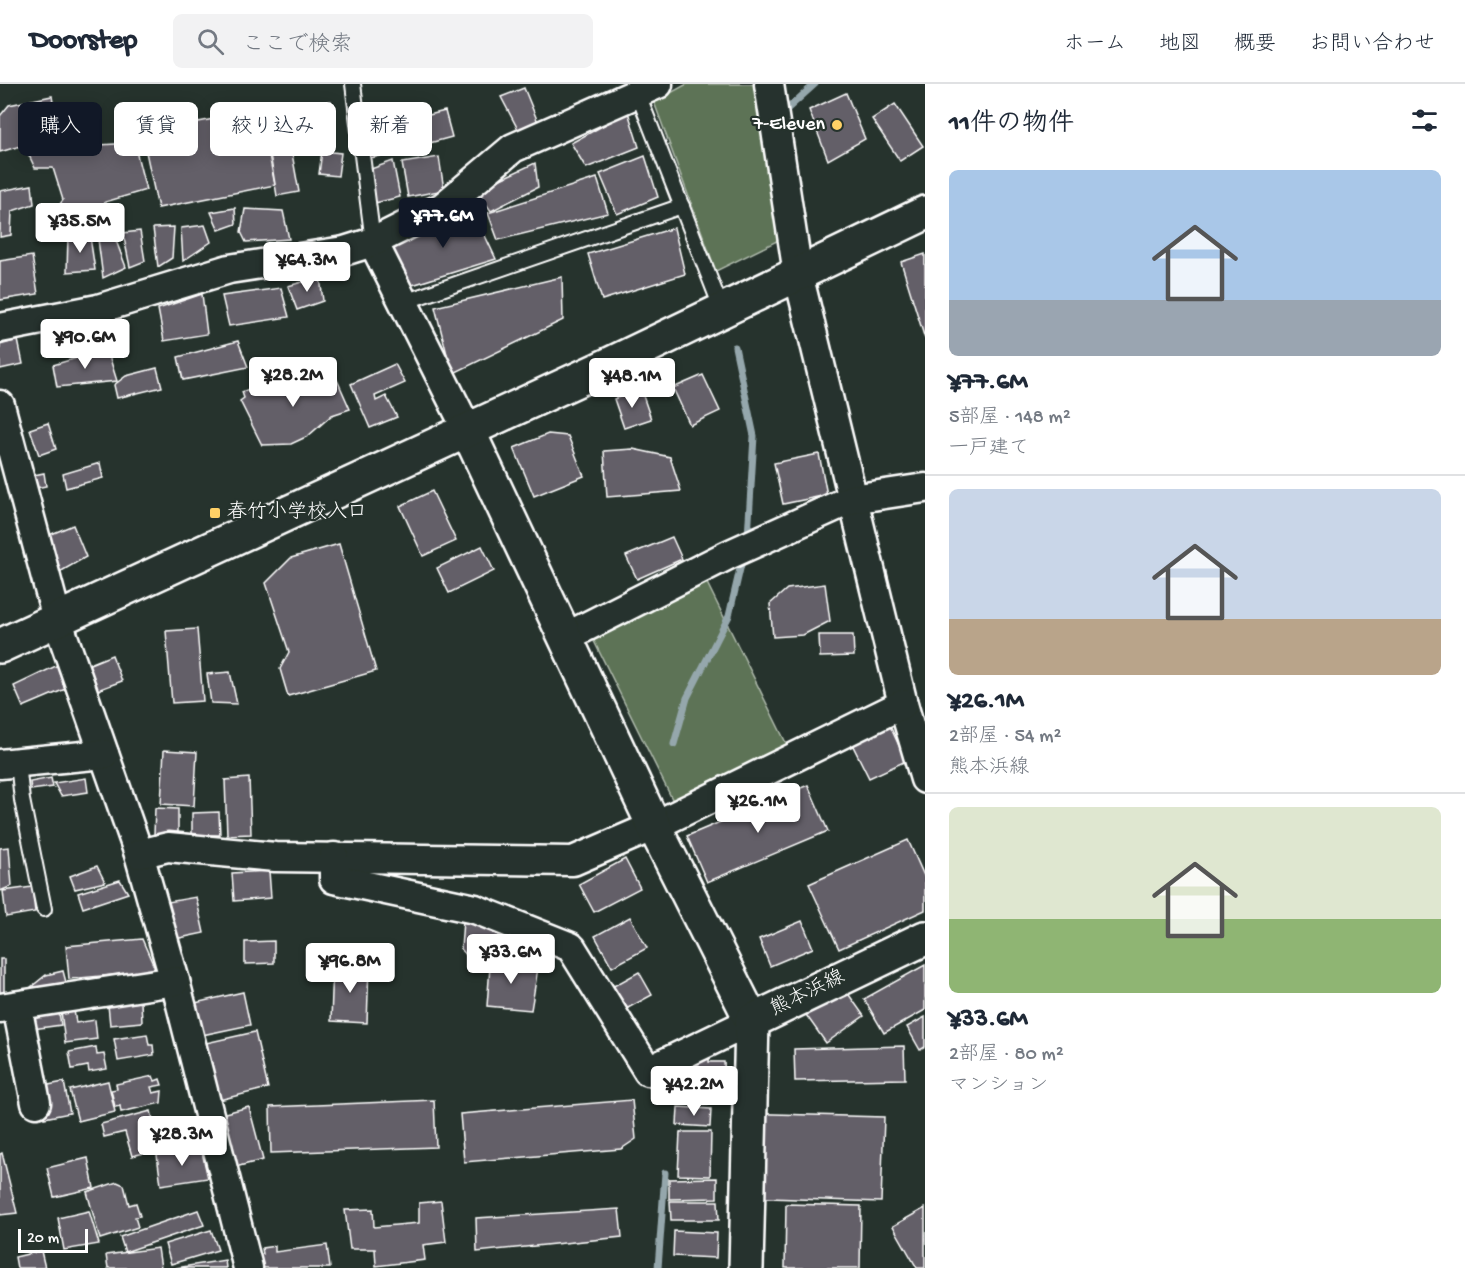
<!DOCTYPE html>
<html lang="ja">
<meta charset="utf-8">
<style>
:root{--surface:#fff;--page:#f2f2f3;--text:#1f2937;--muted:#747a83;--line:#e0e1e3;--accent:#111827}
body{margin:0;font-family:"Gochi Hand","Klee One",sans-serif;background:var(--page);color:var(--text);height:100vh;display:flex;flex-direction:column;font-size:22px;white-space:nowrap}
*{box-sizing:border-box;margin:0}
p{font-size:20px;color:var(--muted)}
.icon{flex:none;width:33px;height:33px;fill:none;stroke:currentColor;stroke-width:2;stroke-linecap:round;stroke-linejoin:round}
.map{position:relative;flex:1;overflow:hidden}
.sheet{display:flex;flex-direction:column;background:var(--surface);width:540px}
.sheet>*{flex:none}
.top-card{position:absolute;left:18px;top:18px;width:570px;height:54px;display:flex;gap:12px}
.scale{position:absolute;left:18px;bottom:15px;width:70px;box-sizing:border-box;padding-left:6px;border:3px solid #fff;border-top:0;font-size:16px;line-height:21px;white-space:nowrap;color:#fff;-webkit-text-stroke:4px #26332d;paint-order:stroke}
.price{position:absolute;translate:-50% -51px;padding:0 14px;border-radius:6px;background:#fff;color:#222;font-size:20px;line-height:39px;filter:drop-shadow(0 2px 3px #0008)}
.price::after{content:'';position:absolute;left:50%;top:36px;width:18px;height:14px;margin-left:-9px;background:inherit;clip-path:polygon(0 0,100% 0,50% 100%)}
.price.current{background:var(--accent);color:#fff}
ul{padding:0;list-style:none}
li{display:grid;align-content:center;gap:12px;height:318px;padding:0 24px}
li+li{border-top:2px solid var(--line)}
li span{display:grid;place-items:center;height:186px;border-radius:9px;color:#555}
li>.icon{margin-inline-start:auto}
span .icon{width:108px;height:108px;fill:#fffc;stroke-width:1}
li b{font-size:26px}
h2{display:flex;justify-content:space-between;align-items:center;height:72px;padding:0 24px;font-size:26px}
.chip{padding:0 21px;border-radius:9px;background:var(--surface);box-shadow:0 3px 15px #0003;font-size:21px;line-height:54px}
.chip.current{background:var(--accent);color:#fff}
header{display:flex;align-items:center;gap:36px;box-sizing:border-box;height:84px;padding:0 30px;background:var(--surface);border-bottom:2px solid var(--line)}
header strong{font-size:28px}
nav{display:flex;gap:33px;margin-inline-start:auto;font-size:21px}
.search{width:420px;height:54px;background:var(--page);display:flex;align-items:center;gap:15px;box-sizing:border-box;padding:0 21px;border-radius:9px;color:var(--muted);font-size:22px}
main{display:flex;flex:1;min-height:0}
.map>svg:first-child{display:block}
.green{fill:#5d7357;stroke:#aeb9ab;stroke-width:1.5}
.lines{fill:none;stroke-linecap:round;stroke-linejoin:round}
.stream{stroke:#95a7ac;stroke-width:7}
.building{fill:#645e67;stroke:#fff;stroke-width:1.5}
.service-casing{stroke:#fff;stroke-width:18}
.minor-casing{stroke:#fff;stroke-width:33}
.tertiary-casing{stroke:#fff;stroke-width:38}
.secondary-casing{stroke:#fff;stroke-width:38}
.service{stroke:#26332d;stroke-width:14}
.minor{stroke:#26332d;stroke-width:28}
.tertiary{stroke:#26332d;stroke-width:33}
.secondary{stroke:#26332d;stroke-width:33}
.poi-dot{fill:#ffd166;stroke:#26332d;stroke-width:2}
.labels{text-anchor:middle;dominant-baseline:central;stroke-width:4.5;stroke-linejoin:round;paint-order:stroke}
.poi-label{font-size:20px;fill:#fff;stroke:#26332d;text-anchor:end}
.street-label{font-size:20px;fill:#fff;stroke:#26332d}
</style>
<header>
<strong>Doorstep</strong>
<div class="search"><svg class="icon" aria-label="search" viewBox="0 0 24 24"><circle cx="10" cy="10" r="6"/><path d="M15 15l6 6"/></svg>ここで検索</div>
<nav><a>ホーム</a><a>地図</a><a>概要</a><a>お問い合わせ</a></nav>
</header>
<main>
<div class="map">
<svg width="925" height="1184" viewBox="0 0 925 1184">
<rect width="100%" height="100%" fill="#26332d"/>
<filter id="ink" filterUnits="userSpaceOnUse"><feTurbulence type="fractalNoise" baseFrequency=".0167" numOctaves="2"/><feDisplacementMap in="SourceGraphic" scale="12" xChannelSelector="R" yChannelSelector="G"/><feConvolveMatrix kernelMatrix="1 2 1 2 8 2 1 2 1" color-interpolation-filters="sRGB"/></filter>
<g filter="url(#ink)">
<g class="green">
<polygon points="687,0 758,0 791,150 716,187 654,18"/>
<polygon points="706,497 790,667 676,723 592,553"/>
</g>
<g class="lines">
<g class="stream">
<polyline points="784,28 815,0"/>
<polyline points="735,263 754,352 748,453"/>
<polyline points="674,660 687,614 729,532 743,472"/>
<polyline points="658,1184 665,1089"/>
</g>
</g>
<g class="building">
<polygon points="524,4 540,43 521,51 501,13"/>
<polygon points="846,9 865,55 828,76 809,26"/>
<polygon points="52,12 58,51 0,68 0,32 9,21"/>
<polygon points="331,17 335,38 312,42 309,20"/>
<polygon points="895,20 923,62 900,77 872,35"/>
<polygon points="260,26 275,101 158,124 142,49"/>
<polygon points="445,27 452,53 411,64 405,37"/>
<polygon points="628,28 639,63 586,84 571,59"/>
<polygon points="399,40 409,66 370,74 369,50"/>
<polygon points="287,42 299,108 277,112 266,46"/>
<polygon points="134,59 146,106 105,118 102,138 60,147 50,134 63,116 53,84 35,84 26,65"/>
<polygon points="322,67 341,69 338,92 319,90"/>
<polygon points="645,72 658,113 617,130 600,90"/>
<polygon points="439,73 444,106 408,113 402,79"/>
<polygon points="393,77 400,113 375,119 371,85"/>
<polygon points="535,79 538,103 491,127 477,106"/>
<polygon points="597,94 608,129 498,156 488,129"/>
<polygon points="32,101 34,120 12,127 11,151 0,153 0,107"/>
<polygon points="471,122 496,175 409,202 388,167"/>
<polygon points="235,124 236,140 219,146 211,128"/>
<polygon points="245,125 283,127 289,155 246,158 241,148"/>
<polygon points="205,141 211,158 183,177 181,144"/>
<polygon points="174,143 172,174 158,183 153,144"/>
<polygon points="674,144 685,190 602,216 588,170"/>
<polygon points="140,147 145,177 130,183 123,149"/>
<polygon points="68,152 90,153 95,186 67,188"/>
<polygon points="115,154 126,183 103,194 98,155"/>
<polygon points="925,170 925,255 901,178"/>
<polygon points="32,172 38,210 0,216 0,177"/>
<polygon points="320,193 323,217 297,226 288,202"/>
<polygon points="562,193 563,236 452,290 435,223"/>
<polygon points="281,204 289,233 229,242 222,212"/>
<polygon points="202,210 207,250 164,257 158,225"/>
<polygon points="18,256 23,280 0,285 0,261"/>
<polygon points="238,257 248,283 183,296 178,273"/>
<polygon points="107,265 117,297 57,303 53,281"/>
<polygon points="395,280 405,299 375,312 376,317 386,312 397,333 370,344 351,300"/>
<polygon points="157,284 162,303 117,314 114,301 126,292"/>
<polygon points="305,288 313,296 334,289 350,325 332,331 308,352 291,360 262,361 240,317 244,314 242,308 263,299 270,303"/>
<polygon points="703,291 720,327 690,341 673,304"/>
<polygon points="641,306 651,335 624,344 614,315"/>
<polygon points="48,339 56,365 39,371 30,345"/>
<polygon points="548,350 568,352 584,392 534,412 514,364"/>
<polygon points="633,365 670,373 681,407 607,413 604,367"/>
<polygon points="819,370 827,411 783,420 774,379"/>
<polygon points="100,379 103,394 66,404 63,390"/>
<polygon points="44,389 46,402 26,406 24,393"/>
<polygon points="432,407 456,457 423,472 400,422"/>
<polygon points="73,441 86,473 51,493 42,454"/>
<polygon points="672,453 682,475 637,495 626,472"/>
<polygon points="339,460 376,587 288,612 280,585 289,568 266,499 291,474"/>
<polygon points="482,462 494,487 449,509 437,484"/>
<polygon points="825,500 830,537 803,551 773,553 770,520 787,505"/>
<polygon points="197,545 203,617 172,619 166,547"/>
<polygon points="819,551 853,551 854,572 820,573"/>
<polygon points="112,571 122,597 95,607 85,582"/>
<polygon points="60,580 70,603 23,623 14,602"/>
<polygon points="230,588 237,620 211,619 207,590"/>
<polygon points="890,642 906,677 869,694 852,660"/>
<polygon points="164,666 197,668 194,722 161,720"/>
<polygon points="51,694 53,703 31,706 30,698"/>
<polygon points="86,694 88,708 61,712 54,699"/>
<polygon points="249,694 251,750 227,751 225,696"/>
<polygon points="808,701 828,747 707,798 687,752"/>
<polygon points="155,724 178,725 178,751 154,751"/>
<polygon points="219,728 220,751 192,751 192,729"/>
<polygon points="908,756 925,794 925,826 839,865 809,800"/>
<polygon points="9,763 12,802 0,807 0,764"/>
<polygon points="625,775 640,804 594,828 579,800"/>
<polygon points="97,782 105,798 75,805 70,792"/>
<polygon points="269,787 271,814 234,817 232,789"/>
<polygon points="120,796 128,809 83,824 78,809"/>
<polygon points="32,803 35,828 6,833 3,807"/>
<polygon points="196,813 204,849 170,856 162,819"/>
<polygon points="630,833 647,864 612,883 595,852"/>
<polygon points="463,836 514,845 511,860 516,861 515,871 510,871 510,875 495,876 469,874 461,865"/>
<polygon points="802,837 813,864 770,882 759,855"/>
<polygon points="142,855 156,887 69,895 66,862"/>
<polygon points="274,857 274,879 245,880 245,858"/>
<rect x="0" y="875" width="4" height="34"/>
<polygon points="495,876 522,877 522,882 538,884 531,926 487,922 490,883"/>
<polygon points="333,880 369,882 367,939 331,937"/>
<polygon points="925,881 925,926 884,949 864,915"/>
<polygon points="63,887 67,902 33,911 31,903 46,891"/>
<polygon points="639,888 652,911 602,938 590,915"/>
<polygon points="842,901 864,932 826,959 804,928"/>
<polygon points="243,908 250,941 202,951 195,919"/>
<polygon points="141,918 142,938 110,941 108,921"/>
<polygon points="58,922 61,941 33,945 30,926"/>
<polygon points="74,926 76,939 95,936 97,955 65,959 61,927"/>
<polygon points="925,933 925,963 920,966 907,943"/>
<polygon points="255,948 268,1004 219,1016 206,959"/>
<polygon points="147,950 149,961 153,961 154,971 118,977 114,955"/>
<polygon points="904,962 905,995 795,997 794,965"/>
<polygon points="96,963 97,971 104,970 107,985 89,988 88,982 72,985 69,968"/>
<polygon points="710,964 709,978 724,978 725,996 679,994 680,978"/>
<polygon points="153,992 155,997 160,995 162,1001 151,1003 153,1009 162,1007 161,1019 121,1028 120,1022 115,1023 111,1006 117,1005 116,1000"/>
<polygon points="108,997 115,1028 78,1037 70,1006"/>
<polygon points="64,998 70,1029 44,1034 38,1003"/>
<polygon points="679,999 709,1000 708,1021 678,1020"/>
<polygon points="434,1016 436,1063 271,1069 270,1023"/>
<polygon points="632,1016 636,1055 621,1065 464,1078 460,1030"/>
<polygon points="249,1023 263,1076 231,1084 217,1031"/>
<polygon points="678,1023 711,1025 710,1043 677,1041"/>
<polygon points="151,1027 160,1065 132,1072 125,1048 104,1053 101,1040"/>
<polygon points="740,1029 884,1033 881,1118 742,1113"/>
<polygon points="680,1048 711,1048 710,1092 678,1091"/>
<polygon points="201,1064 208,1094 161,1101 157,1071"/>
<polygon points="2,1069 17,1129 0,1131 0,1070"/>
<polygon points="88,1074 94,1104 54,1113 47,1084"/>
<polygon points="717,1094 717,1114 669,1115 669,1095"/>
<polygon points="117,1098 124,1101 129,1121 136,1119 140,1132 135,1133 138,1143 100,1155 87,1108"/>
<polygon points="441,1117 446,1158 423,1161 425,1176 376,1182 375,1165 350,1165 345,1126 373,1125 374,1143 419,1139 419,1119"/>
<polygon points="670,1117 718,1117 719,1136 671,1136"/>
<polygon points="786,1120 861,1122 860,1184 785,1184"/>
<polygon points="925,1124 925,1184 917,1184 893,1142"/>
<polygon points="619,1125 622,1153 477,1168 476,1134"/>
<polygon points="198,1126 204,1141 125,1168 120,1153"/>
<polygon points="89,1127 99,1160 64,1166 58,1134"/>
<polygon points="211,1146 218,1166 171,1180 165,1160"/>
<polygon points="674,1147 717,1149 716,1174 673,1172"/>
<polygon points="327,1161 330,1184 243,1184 241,1172 263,1170 262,1164 275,1162 275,1168"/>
<polygon points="158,1164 161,1184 108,1184 106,1171"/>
<polygon points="41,1167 45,1184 17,1184 15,1173"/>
<polygon points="225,1176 226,1184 176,1184"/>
</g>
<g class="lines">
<defs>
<g id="service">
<polyline points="353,0 373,158"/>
<polyline points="638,10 722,226"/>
<polyline points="404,218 682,122"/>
<polyline points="18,679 22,716 44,825"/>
</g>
<g id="minor">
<polyline points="769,0 798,190 903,620 925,695"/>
<polyline points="373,158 468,347"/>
<polyline points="0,244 98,225 229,185 344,167 373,158 443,123 513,64 658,0"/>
<polyline points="0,321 57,535 139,770 175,897 248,1184"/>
<polyline points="566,553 728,471 852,415 925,404"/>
<polyline points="0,680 104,670"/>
<polyline points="139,770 168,763 275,773 573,777 654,742 903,620"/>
<polyline points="334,773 334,795 475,825 571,863 648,987 752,937"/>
<polyline points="17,922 36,1019"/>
<polyline points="0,924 175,897"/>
</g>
<g id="tertiary">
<polyline points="468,347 654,742 752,937"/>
<polyline points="0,562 598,286 925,129"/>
</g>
<polyline id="secondary" points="746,1184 752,937 925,854"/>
</defs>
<use href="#service" class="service-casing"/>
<use href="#minor" class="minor-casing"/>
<use href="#tertiary" class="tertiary-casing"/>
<use href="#secondary" class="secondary-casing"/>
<use href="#service" class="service"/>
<use href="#minor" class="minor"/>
<use href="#tertiary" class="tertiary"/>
<use href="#secondary" class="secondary"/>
</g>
</g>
<g class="poi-dot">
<circle cx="837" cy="41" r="6"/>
<rect x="209" y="423" width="12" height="12" rx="3"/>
</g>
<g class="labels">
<g class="poi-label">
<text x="825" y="41">7-Eleven</text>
<text x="227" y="429" text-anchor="start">春竹小学校入口</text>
</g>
<g class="street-label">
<text transform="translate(808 910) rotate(-26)">熊本浜線</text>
</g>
</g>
</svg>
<div class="scale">20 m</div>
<b class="price current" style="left:443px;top:165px">¥77.6M</b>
<b class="price" style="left:80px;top:170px">¥35.5M</b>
<b class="price" style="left:307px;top:209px">¥64.3M</b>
<b class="price" style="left:85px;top:286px">¥90.6M</b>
<b class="price" style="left:293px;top:324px">¥28.2M</b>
<b class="price" style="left:632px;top:325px">¥48.1M</b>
<b class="price" style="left:758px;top:750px">¥26.1M</b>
<b class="price" style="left:511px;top:901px">¥33.6M</b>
<b class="price" style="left:350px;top:910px">¥96.8M</b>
<b class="price" style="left:694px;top:1033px">¥42.2M</b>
<b class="price" style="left:182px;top:1083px">¥28.3M</b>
<div class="top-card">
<a class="chip current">購入</a>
<a class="chip">賃貸</a>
<a class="chip">絞り込み</a>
<a class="chip">新着</a>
</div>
</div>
<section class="sheet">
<h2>11件の物件<svg class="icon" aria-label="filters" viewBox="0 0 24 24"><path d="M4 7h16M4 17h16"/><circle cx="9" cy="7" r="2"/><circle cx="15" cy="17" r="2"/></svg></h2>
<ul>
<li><span style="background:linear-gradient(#a9c7e8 70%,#9aa5b1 0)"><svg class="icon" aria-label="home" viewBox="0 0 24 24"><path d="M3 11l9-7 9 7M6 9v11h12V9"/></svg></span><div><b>¥77.6M</b><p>5部屋 · 148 m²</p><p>一戸建て</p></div></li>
<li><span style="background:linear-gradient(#c9d6e8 70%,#b9a48a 0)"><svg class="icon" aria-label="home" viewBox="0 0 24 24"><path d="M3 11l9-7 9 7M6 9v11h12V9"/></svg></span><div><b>¥26.1M</b><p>2部屋 · 54 m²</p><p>熊本浜線</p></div></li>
<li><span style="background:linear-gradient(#dfe7d0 60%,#8fb573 0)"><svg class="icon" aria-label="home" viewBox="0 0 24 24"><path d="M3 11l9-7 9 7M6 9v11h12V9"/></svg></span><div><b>¥33.6M</b><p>2部屋 · 80 m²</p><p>マンション</p></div></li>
</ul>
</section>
</main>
